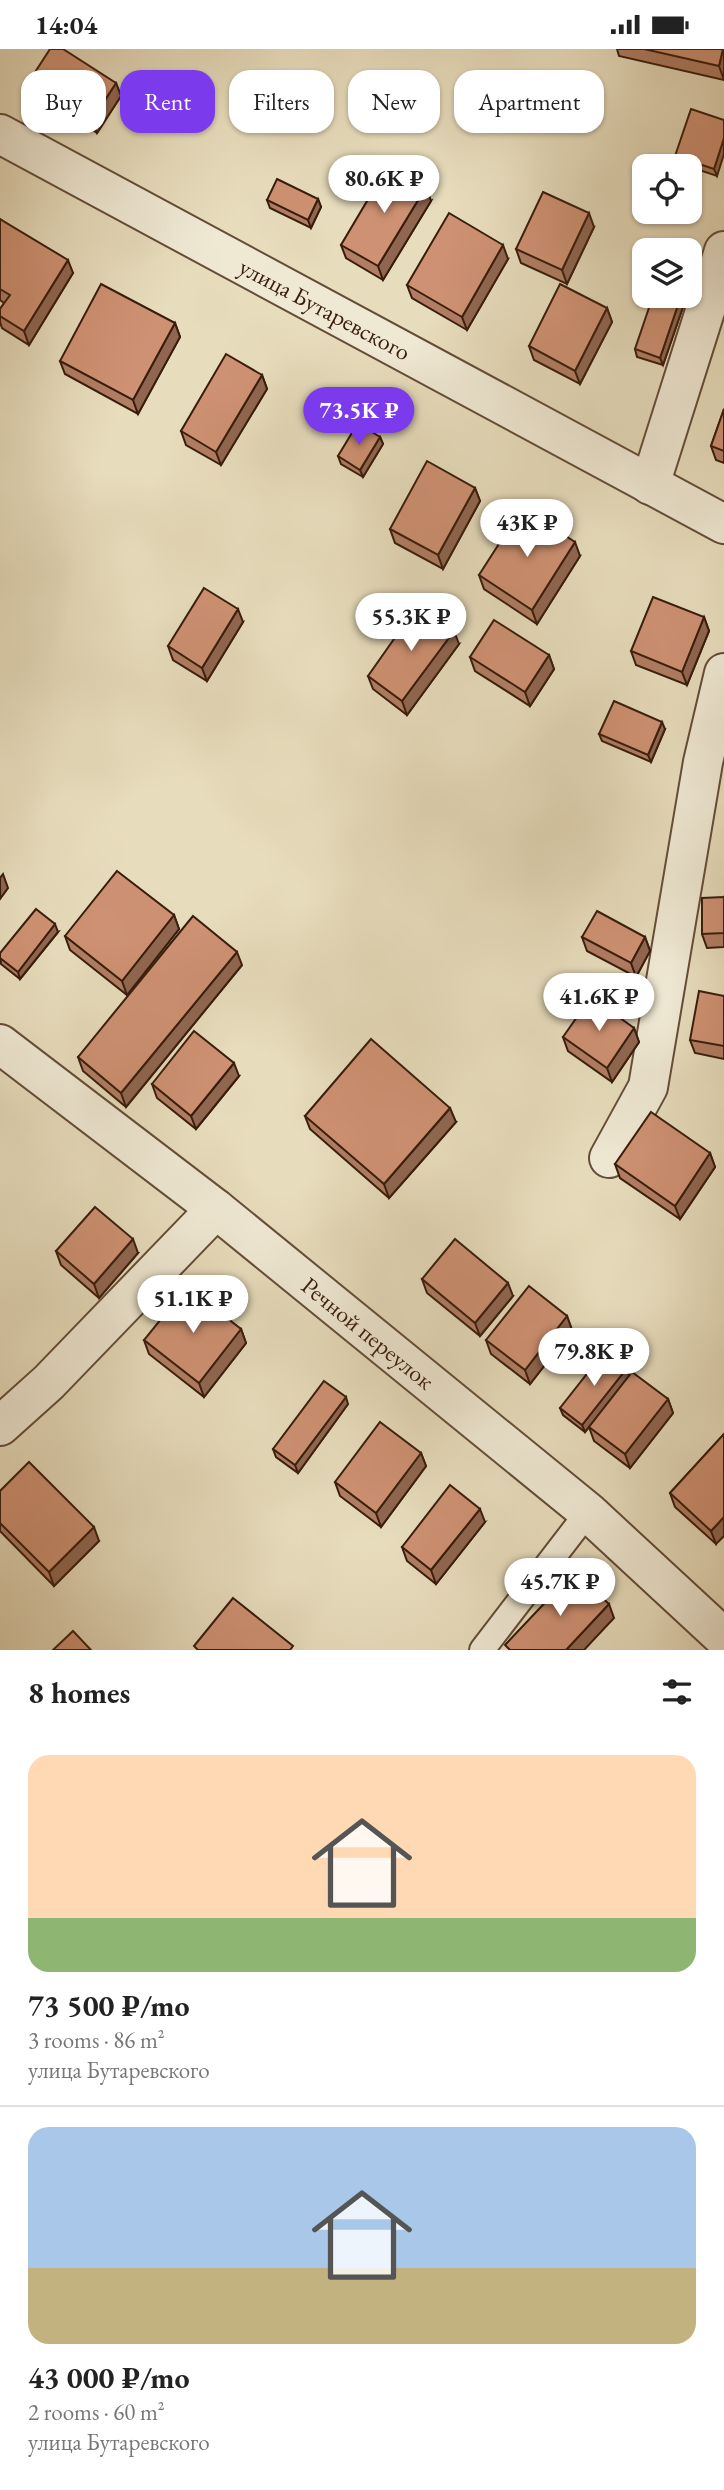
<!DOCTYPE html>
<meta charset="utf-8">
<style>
:root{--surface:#fff;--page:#f2f2f2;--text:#222;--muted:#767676;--line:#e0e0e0;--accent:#7c3aed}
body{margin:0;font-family:"EB Garamond",serif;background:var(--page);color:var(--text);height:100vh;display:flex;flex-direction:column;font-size:26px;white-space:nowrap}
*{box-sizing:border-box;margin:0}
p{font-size:23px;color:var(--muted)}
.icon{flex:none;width:38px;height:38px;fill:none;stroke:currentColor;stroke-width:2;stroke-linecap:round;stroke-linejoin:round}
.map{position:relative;height:1601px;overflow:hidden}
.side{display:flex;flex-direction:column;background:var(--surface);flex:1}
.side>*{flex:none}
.banner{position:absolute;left:21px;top:21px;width:682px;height:63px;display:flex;gap:14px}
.buttons{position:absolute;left:632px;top:105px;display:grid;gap:14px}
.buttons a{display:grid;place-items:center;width:70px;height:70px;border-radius:14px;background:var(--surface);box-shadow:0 2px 5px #0004;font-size:35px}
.price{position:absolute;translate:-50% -60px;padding:0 16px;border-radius:24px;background:#fff;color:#222;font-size:23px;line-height:46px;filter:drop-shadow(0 2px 4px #0008)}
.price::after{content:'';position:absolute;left:50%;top:42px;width:21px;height:16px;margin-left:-10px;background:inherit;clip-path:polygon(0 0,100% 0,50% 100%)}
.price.on{background:var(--accent);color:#fff}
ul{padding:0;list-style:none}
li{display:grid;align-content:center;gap:14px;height:371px;padding:0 28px}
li+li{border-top:2px solid var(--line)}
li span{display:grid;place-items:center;height:217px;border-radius:21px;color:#555}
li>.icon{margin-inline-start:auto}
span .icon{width:126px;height:126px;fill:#fffc;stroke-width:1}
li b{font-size:30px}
h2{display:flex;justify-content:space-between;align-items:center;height:84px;padding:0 28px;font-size:30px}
.tag{padding:0 24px;border-radius:21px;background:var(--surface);box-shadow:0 2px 5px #0004;font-size:24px;line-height:63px}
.tag.on{background:var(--accent);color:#fff}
.status{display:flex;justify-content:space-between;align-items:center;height:49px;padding:0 35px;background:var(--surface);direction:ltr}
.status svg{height:19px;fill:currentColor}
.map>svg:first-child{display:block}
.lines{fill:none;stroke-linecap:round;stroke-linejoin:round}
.lane-casing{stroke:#644c38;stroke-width:28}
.street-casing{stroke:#644c38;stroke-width:42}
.lane{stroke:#efe8d3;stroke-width:24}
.street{stroke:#efe8d3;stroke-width:38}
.wall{fill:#b17d63;stroke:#391c0c;stroke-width:2}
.shaded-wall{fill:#906650;stroke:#391c0c;stroke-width:2}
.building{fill:#ce9173;stroke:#391c0c;stroke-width:2}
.labels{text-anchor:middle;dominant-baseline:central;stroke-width:5;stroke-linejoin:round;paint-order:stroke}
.street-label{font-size:24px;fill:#391c0c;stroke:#efe8d3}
</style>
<div class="status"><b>14:04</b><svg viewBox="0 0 49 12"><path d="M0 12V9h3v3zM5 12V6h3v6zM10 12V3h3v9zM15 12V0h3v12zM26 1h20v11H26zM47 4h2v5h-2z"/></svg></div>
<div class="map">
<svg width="724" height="1601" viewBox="0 0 724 1601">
<rect width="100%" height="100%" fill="#e7dcbc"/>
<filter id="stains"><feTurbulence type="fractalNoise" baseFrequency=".00286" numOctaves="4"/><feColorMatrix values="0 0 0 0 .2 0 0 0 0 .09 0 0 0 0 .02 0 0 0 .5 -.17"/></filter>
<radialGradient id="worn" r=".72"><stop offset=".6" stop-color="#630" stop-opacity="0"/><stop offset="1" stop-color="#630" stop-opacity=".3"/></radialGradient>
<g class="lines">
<defs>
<polyline id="lane" points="482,1601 588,1463"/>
<g id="street">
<polyline points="0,85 724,475"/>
<polyline points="650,436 724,202"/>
<polyline points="0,995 216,1160 588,1463 724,1589"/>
<polyline points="609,1109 648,1038 703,713 724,624"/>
<polyline points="0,1377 49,1333 216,1160"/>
</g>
</defs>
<use href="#lane" class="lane-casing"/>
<use href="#street" class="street-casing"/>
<use href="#lane" class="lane"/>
<use href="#street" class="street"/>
</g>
<g class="wall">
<polygon points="617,0 724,0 724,31 619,7"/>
<polygon points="30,31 116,34 121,47 97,84 35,45"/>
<polygon points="724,71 717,127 678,114 675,107"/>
<polygon points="318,150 321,158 311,179 270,159 267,151"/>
<polygon points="431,152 383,231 346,209 341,196"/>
<polygon points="0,170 73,224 29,296 2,279 0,273 0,260 4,254 0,251"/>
<polygon points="594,178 567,235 521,214 516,200"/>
<polygon points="508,210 467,281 412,249 407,236"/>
<polygon points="684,255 663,316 637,308 635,300"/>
<polygon points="607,259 612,273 580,335 534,311 529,297"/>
<polygon points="175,274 180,288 138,365 65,325 60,312"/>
<polygon points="262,326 267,340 221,416 186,396 181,382"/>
<polygon points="724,360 724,414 716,411 711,397"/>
<polygon points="380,388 383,395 363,428 341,415 338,407"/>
<polygon points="475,439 480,452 443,520 395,494 390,480"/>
<polygon points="580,507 537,575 484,540 479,526"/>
<polygon points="704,568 709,582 687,636 636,616 631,602"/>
<polygon points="243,573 207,632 173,611 168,597"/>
<polygon points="459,595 407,666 373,640 368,627"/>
<polygon points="549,606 554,620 530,657 475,622 470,608"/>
<polygon points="665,680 651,713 602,692 599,685"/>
<polygon points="724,848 724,898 707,899 702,885"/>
<polygon points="174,866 179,880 127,946 70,901 65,887"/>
<polygon points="58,883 20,930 1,915 0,904"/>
<polygon points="582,888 645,888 650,902 636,928 587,902"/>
<polygon points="242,916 126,1058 83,1022 78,1008"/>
<polygon points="724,947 724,1010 695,1004 690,991"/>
<polygon points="634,979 639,993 612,1033 568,1002 563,988"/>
<polygon points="239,1027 196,1080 157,1049 152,1035"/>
<polygon points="305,1067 456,1073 389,1149 310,1080"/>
<polygon points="710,1104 715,1118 680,1170 620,1129 615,1115"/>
<polygon points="56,1202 138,1204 99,1249 61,1216"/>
<polygon points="422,1230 513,1247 480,1287 427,1244"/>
<polygon points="567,1267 572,1281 530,1335 491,1305 486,1291"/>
<polygon points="241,1280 246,1294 204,1348 149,1305 144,1291"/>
<polygon points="627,1319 629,1326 668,1350 673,1364 630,1419 594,1392 589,1378 609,1353 585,1383 563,1366 560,1359"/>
<polygon points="348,1355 298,1424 276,1408 273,1400"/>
<polygon points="724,1385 716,1495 675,1458 670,1444"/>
<polygon points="421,1404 426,1417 381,1478 340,1447 335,1433"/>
<polygon points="0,1442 99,1492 54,1537 0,1482"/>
<polygon points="485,1473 436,1535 407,1512 402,1498"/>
</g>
<g class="shaded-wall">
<polygon points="723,0 724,0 724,31 719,17"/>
<polygon points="116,34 121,47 97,84 92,71"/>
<polygon points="724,89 724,105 717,127 714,120"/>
<polygon points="426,138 431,152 383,231 378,217"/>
<polygon points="318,150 321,158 311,179 308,171"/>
<polygon points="589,164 594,178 567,235 562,221"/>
<polygon points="503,196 508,210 467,281 462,268"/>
<polygon points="68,211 73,224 29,296 24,282"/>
<polygon points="681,247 684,255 663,316 660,309"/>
<polygon points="607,259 612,273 580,335 575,322"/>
<polygon points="175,274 180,288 138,365 133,351"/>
<polygon points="262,326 267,340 221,416 216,403"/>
<polygon points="380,388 383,395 363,428 360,421"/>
<polygon points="475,439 480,452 443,520 438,506"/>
<polygon points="575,493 580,507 537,575 532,561"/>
<polygon points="238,560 243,573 207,632 202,619"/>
<polygon points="704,568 709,582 687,636 682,623"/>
<polygon points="454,582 459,595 407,666 402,652"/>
<polygon points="549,606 554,620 530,657 525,643"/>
<polygon points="662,673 665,680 651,713 648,706"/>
<polygon points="3,825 8,839 0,850 0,829"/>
<polygon points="174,866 179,880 127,946 122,932"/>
<polygon points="55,875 58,883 20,930 18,923"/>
<polygon points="645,888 650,902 636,928 631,914"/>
<polygon points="237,903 242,916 126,1058 121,1044"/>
<polygon points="634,979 639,993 612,1033 607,1019"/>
<polygon points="234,1014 239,1027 196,1080 191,1067"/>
<polygon points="450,1059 456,1073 389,1149 384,1135"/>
<polygon points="710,1104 715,1118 680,1170 675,1157"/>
<polygon points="133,1190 138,1204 99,1249 94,1235"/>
<polygon points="508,1234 513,1247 480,1287 475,1274"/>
<polygon points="567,1267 572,1281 530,1335 525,1321"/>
<polygon points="241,1280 246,1294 204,1348 199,1334"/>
<polygon points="627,1319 629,1327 585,1383 582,1376"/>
<polygon points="346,1348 348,1355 298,1424 295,1416"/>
<polygon points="668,1350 673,1364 630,1419 625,1405"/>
<polygon points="421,1404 426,1417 381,1478 376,1464"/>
<polygon points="480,1460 485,1473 436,1535 431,1521"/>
<polygon points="724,1468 724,1487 716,1495 711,1482"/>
<polygon points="94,1478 99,1492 54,1537 49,1523"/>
<polygon points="609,1555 614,1569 584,1601 566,1601"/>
</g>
<g class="building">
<polygon points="50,0 63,0 116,34 92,71 30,31"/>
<polygon points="644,0 723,0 719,17"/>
<polygon points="691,60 724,71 724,89 714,120 675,107"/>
<polygon points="389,115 426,138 378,217 341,196"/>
<polygon points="277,130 318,150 308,171 267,151"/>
<polygon points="543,143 589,164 562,221 516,200"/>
<polygon points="449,164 503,196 462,268 407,236"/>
<polygon points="0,170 68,211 24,282 0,267 0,260 10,246 0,240"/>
<polygon points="101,235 175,274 133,351 60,312"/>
<polygon points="560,235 607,259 575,322 529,297"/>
<polygon points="653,247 681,247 660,309 635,300"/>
<polygon points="226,305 262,326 216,403 181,382"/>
<polygon points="724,360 724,402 711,397"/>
<polygon points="358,374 380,388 360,421 338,407"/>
<polygon points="427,412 475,439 438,506 390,480"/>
<polygon points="522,459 575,493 532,561 479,526"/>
<polygon points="204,539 238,560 202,619 168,597"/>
<polygon points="653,548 704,568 682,623 631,602"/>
<polygon points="418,556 454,582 402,652 368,627"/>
<polygon points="494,571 549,606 525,643 470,608"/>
<polygon points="614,652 662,673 648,706 599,685"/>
<polygon points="117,822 174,866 122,932 65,887"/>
<polygon points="724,848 724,884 702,885 702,849"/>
<polygon points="36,860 55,875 18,923 0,909 0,904"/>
<polygon points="597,862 645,888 631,914 582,888"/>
<polygon points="193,867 237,903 121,1044 78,1008"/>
<polygon points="699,942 724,947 724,997 690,991"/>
<polygon points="591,948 634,979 607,1019 563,988"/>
<polygon points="194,982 234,1014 191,1067 152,1035"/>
<polygon points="371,990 450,1059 384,1135 305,1067"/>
<polygon points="651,1063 710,1104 675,1157 615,1115"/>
<polygon points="95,1158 133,1190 94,1235 56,1202"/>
<polygon points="455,1190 508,1234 475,1274 422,1230"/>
<polygon points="529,1237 567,1267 525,1321 486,1291"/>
<polygon points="187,1238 241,1280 199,1334 144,1291"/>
<polygon points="605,1302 627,1319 582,1376 560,1359"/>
<polygon points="632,1323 668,1350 625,1405 589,1378"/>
<polygon points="324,1332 346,1348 295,1416 273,1400"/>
<polygon points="380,1373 421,1404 376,1464 335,1433"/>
<polygon points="724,1385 724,1468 711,1482 670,1444"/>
<polygon points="29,1413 94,1478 49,1523 0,1474 0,1442"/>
<polygon points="450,1436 480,1460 431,1521 402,1498"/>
<polygon points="574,1523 609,1555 566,1601 510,1601 505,1596"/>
<polygon points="233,1549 293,1597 290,1601 198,1601 194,1597"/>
<polygon points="73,1582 91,1601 53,1601"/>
</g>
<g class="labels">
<g class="street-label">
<text transform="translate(325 260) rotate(28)">улица Бутаревского</text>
<text transform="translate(368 1284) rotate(39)">Речной переулок</text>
</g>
</g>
<rect width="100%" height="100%" filter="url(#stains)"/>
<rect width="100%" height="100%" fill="url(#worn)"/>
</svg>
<div class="buttons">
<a><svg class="icon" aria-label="locate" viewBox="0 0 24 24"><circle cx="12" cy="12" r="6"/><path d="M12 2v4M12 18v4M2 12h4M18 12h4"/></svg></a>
<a><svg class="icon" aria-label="layers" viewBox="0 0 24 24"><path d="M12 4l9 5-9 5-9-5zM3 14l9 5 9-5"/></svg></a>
</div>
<b class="price" style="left:384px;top:166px">80.6K ₽</b>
<b class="price on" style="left:359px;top:398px">73.5K ₽</b>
<b class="price" style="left:527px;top:510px">43K ₽</b>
<b class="price" style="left:411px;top:604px">55.3K ₽</b>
<b class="price" style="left:599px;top:984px">41.6K ₽</b>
<b class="price" style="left:193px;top:1286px">51.1K ₽</b>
<b class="price" style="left:594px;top:1339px">79.8K ₽</b>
<b class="price" style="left:560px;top:1569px">45.7K ₽</b>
<div class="banner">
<a class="tag">Buy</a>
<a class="tag on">Rent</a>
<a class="tag">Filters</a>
<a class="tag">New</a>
<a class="tag">Apartment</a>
</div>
</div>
<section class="side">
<h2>8 homes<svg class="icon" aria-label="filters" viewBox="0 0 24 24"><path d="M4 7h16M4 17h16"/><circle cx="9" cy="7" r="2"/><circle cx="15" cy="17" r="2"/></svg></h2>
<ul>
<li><span style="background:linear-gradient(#ffd9b3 75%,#8fb573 0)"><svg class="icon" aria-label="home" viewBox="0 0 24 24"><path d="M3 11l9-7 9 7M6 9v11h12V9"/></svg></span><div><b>73 500 ₽/mo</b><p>3 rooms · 86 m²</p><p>улица Бутаревского</p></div></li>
<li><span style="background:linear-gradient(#a9c7e8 65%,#c2b280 0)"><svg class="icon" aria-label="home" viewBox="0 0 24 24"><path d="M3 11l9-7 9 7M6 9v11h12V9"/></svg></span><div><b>43 000 ₽/mo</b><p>2 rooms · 60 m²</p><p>улица Бутаревского</p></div></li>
</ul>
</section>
